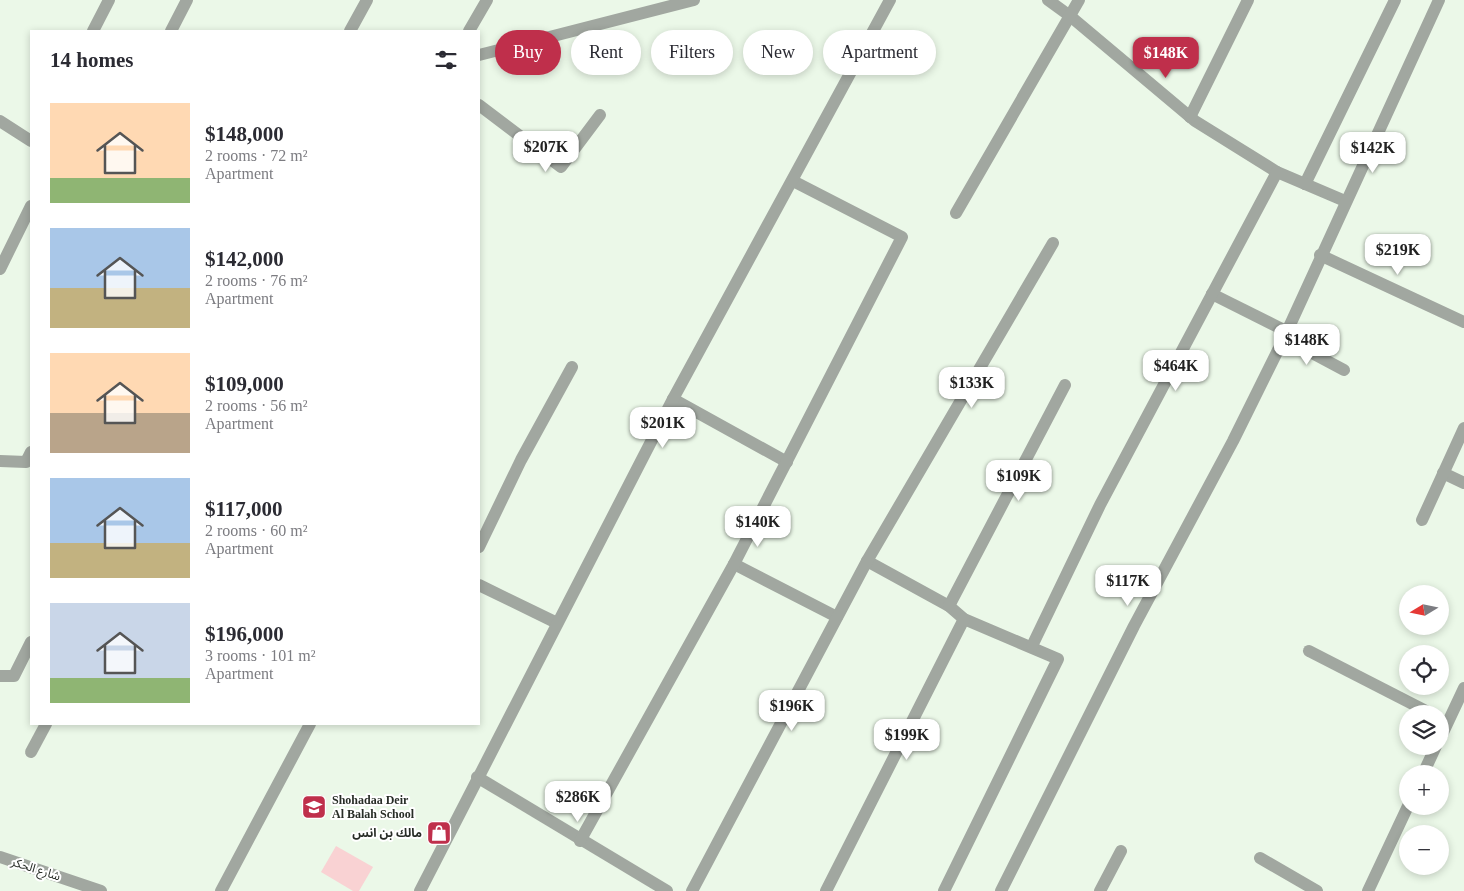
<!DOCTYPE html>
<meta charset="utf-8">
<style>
:root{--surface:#fff;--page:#f2f2f3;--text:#2b2b33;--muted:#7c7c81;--accent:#bf2f4b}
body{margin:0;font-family:"Times New Roman","Noto Sans Arabic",serif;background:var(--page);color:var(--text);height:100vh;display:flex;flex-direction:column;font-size:19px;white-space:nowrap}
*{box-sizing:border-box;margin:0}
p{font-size:16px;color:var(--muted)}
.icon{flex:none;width:28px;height:28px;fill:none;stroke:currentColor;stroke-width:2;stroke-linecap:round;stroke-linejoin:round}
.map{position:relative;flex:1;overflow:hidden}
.sheet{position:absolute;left:30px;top:30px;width:450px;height:695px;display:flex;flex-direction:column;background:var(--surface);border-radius:0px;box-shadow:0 2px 8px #0003}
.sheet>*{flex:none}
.top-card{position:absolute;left:495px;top:30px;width:475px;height:45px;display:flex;gap:10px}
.needle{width:32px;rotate:260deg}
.tools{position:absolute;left:1399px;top:585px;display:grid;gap:10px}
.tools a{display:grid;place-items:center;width:50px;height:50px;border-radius:50%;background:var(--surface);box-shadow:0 2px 8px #0003;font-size:25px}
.price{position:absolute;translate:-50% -42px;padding:0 11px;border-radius:10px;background:#fff;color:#222;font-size:16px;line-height:32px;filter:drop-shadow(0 1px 2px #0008)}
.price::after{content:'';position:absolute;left:50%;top:30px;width:15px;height:11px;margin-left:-8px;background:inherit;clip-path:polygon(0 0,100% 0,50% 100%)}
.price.current{background:var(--accent);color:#fff}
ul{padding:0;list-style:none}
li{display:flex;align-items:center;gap:15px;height:125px;padding:0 20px}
li span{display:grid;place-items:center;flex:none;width:140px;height:100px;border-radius:0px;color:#555}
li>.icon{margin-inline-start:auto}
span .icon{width:60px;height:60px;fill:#fffc;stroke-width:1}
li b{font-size:21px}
h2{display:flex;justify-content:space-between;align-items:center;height:60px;padding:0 20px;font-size:21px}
.pill{padding:0 18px;border-radius:22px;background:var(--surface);box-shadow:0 2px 8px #0003;font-size:18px;line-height:45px}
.pill.current{background:var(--accent);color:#fff}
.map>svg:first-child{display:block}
.green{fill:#f9d2d3}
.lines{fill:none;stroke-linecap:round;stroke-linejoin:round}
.minor{stroke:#a1a7a0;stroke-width:12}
.labels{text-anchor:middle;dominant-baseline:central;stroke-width:4;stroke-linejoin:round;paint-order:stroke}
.poi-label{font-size:12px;font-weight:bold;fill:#282d27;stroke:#fff;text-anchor:start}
.street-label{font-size:12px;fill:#282d27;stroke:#fff}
</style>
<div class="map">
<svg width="1464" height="891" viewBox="0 0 1464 891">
<rect width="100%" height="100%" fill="#ebf8e8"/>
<polygon class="green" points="336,846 373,867 359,891 353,891 321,872"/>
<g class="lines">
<g class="minor">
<polyline points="1048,0 1070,16 1195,121 1277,172"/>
<polyline points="93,31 109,0"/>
<polyline points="171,31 187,0"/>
<polyline points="350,31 367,0"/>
<polyline points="469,31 487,0"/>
<polyline points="479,55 694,0"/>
<polyline points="479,105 561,167 600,115"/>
<polyline points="1190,117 1248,0"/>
<polyline points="0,121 31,141"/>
<polyline points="1305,184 1395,0"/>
<polyline points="956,213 1079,0"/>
<polyline points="1320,255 1464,322"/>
<polyline points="0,269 31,206"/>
<polyline points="1212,294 1286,331"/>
<polyline points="1284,338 1344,370"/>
<polyline points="673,399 787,462"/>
<polyline points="0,461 26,462 31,452"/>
<polyline points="1443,473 1464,483"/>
<polyline points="1422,520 1464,428"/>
<polyline points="479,547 521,460 572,367"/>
<polyline points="867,561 949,606 964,619 1058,659 944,891"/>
<polyline points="734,564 837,617"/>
<polyline points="479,585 557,623"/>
<polyline points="949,606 1065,385"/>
<polyline points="1032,646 1100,505 1277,172 1345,201"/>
<polyline points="1309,651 1432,714"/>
<polyline points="0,676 14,676 31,642"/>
<polyline points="1440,739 1464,688"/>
<polyline points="31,752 46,724"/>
<polyline points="1423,774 1436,746"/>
<polyline points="477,777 667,891"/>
<polyline points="580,841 734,564 902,237 793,181"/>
<polyline points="0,857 101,891"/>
<polyline points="1260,858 1317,891"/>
<polyline points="221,891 310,724"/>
<polyline points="420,891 673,399 890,0"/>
<polyline points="692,891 867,561 1053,243"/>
<polyline points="826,891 964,619"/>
<polyline points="1001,891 1134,626 1233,441 1284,338 1439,0"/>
<polyline points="1100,891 1121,851"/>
<polyline points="1368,891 1408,806"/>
</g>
</g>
<defs>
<symbol id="school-square" viewBox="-11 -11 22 22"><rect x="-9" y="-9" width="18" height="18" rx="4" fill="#bf2f4b" stroke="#fff"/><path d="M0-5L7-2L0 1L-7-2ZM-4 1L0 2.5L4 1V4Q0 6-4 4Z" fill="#fff"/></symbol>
<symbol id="shop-square" viewBox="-11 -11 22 22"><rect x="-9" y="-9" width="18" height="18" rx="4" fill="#bf2f4b" stroke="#fff"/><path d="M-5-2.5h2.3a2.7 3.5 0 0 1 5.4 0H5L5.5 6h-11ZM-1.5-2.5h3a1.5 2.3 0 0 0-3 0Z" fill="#fff"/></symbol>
</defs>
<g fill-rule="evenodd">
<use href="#school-square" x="300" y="793" width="28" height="28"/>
<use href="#shop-square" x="425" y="819" width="28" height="28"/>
</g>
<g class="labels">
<g class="poi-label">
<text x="332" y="800">Shohadaa Deir<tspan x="332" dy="14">Al Balah School</tspan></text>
<text x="422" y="833" text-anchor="end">مالك بن انس</text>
</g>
<g class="street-label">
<text transform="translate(36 869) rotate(18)">شارع الحكر</text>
</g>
</g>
</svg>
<div class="tools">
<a><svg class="needle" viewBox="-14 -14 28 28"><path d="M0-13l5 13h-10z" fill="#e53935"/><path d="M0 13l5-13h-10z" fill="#7c7c81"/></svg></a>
<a><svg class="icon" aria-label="locate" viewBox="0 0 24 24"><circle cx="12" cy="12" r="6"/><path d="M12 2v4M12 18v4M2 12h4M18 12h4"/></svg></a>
<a><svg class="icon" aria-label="layers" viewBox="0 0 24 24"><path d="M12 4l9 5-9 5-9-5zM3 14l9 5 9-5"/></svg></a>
<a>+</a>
<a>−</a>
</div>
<b class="price current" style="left:1166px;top:79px">$148K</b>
<b class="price" style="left:546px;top:173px">$207K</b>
<b class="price" style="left:1373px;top:174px">$142K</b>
<b class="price" style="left:1398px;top:276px">$219K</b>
<b class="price" style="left:1307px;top:366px">$148K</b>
<b class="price" style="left:1176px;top:392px">$464K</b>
<b class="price" style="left:972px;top:409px">$133K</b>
<b class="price" style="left:663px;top:449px">$201K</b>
<b class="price" style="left:1019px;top:502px">$109K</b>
<b class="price" style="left:758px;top:548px">$140K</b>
<b class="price" style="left:1128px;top:607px">$117K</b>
<b class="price" style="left:792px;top:732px">$196K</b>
<b class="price" style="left:907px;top:761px">$199K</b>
<b class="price" style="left:578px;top:823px">$286K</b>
<div class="top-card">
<a class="pill current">Buy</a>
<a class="pill">Rent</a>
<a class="pill">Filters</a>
<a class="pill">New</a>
<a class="pill">Apartment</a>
</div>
<section class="sheet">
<h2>14 homes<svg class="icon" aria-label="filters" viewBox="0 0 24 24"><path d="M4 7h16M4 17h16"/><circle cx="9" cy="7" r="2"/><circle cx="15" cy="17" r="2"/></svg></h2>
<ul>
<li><span style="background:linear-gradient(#ffd9b3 75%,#8fb573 0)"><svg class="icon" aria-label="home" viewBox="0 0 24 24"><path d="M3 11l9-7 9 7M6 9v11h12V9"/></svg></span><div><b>$148,000</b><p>2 rooms · 72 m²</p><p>Apartment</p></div></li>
<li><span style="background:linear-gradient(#a9c7e8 60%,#c2b280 0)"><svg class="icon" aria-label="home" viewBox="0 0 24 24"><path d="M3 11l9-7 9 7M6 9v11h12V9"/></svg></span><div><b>$142,000</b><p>2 rooms · 76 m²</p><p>Apartment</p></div></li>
<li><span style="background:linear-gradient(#ffd9b3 60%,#b9a48a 0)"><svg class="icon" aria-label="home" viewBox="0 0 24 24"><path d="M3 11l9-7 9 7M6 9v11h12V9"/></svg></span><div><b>$109,000</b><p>2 rooms · 56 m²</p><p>Apartment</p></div></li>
<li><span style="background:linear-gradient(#a9c7e8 65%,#c2b280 0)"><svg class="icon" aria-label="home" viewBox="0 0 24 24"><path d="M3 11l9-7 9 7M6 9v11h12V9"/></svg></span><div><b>$117,000</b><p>2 rooms · 60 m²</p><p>Apartment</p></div></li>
<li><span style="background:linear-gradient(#c9d6e8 75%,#8fb573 0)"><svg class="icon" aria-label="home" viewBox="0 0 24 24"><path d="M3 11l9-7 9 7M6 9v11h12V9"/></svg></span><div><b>$196,000</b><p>3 rooms · 101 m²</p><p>Apartment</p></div></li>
</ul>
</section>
</div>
